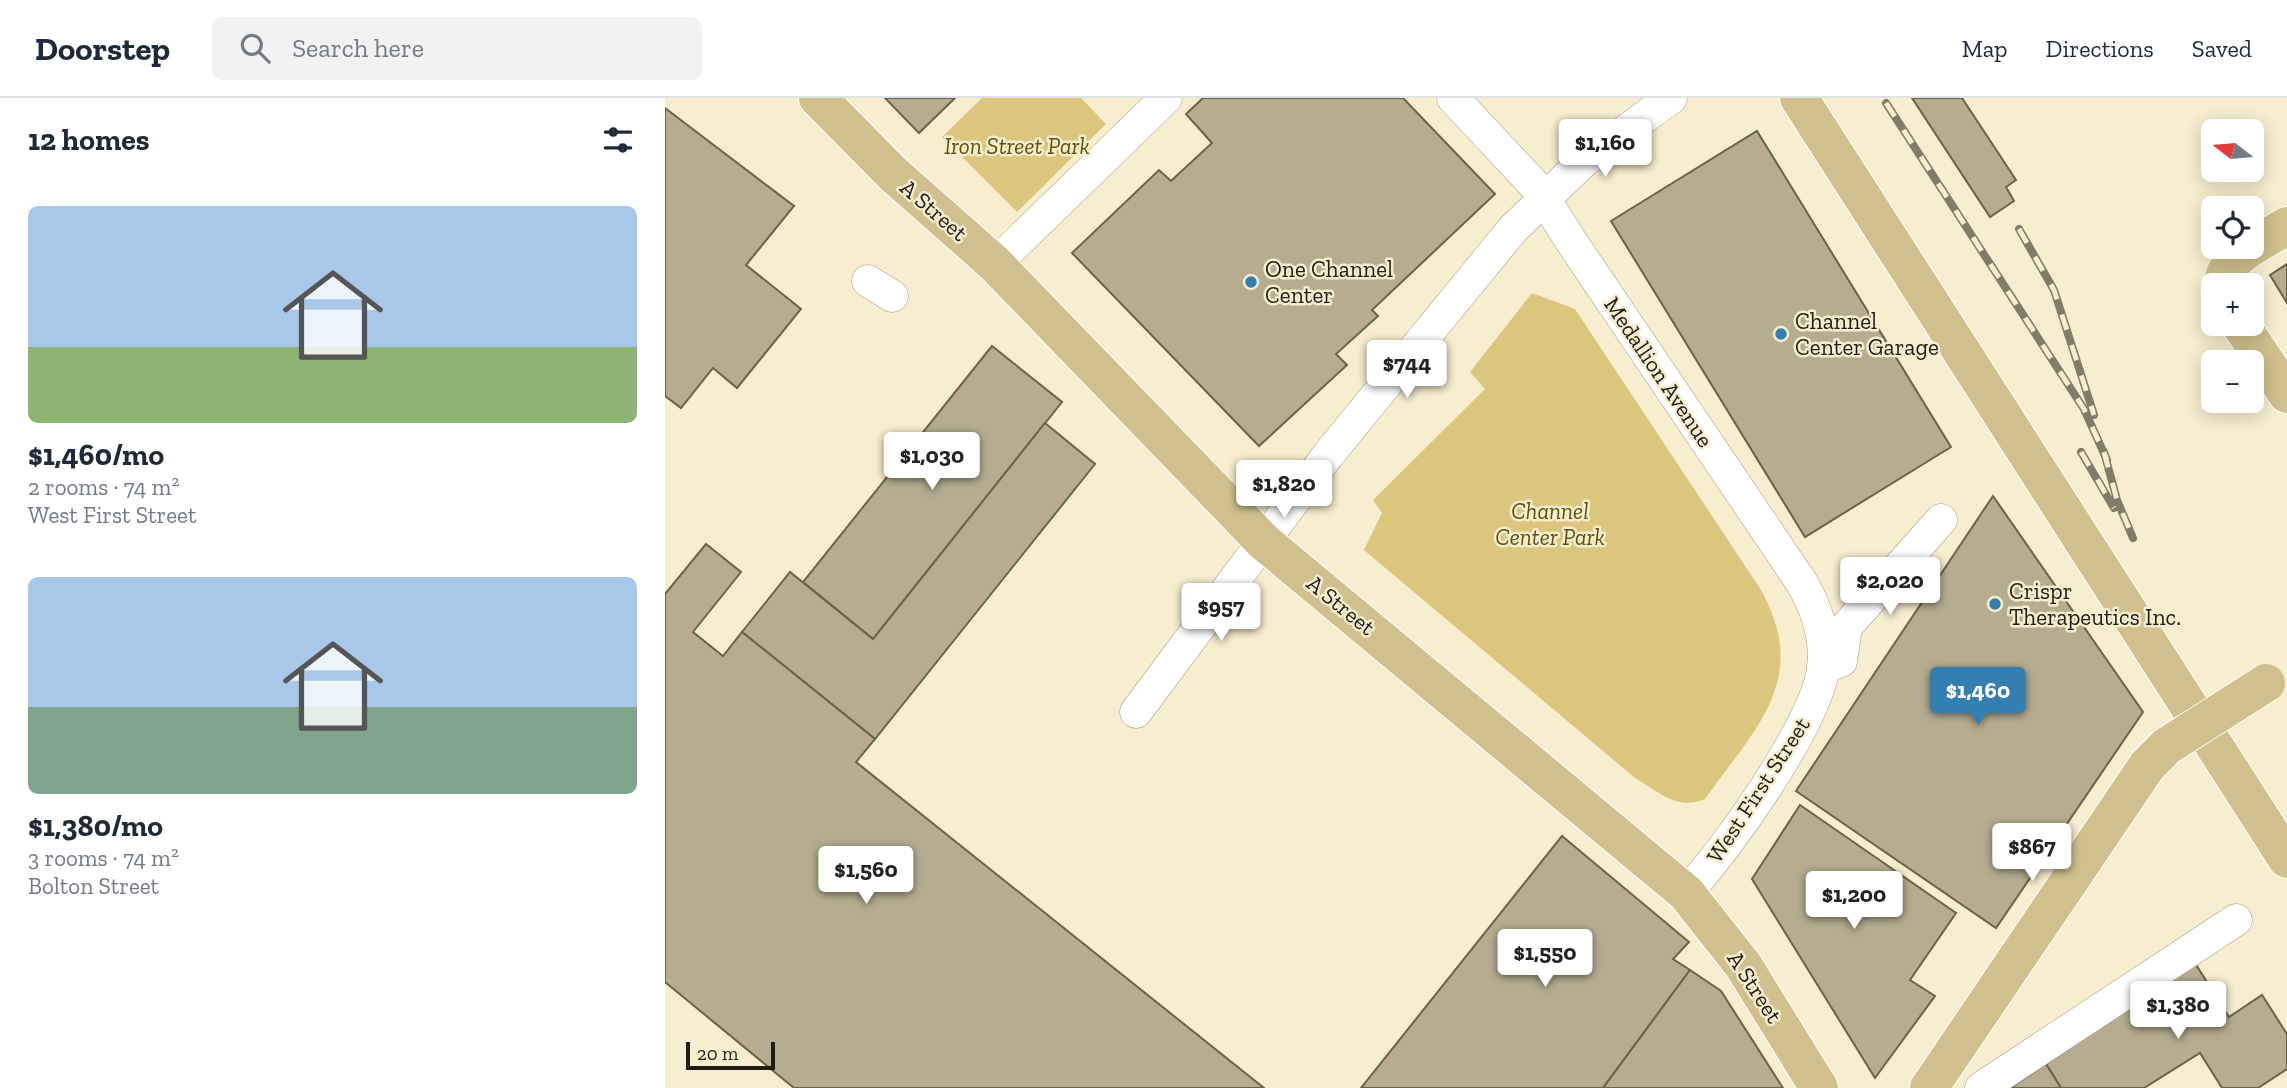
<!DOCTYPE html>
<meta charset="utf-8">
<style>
:root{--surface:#fff;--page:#f2f2f3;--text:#1f2937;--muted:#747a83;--line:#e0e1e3;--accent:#347fb2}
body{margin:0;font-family:"Zilla Slab",serif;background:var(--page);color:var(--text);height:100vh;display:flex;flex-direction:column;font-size:26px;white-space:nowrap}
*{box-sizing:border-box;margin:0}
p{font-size:23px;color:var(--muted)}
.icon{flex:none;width:38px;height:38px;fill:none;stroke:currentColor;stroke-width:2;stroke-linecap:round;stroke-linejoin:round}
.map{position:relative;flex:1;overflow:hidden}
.sheet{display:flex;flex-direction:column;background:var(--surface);width:665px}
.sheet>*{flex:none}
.needle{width:46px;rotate:286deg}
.controls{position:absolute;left:1536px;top:21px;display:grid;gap:14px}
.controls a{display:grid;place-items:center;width:63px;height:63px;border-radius:10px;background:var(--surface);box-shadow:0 4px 18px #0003;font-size:35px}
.scale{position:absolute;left:21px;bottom:18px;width:89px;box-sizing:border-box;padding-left:7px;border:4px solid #1f1c11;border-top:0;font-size:19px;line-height:24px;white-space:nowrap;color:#1f1c11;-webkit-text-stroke:5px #f7edcf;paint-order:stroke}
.price{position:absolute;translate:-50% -60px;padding:0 16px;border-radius:7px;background:#fff;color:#222;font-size:23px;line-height:46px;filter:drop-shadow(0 2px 4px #0008)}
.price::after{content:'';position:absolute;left:50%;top:42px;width:21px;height:16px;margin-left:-10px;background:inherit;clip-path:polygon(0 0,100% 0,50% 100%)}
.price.selected{background:var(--accent);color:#fff}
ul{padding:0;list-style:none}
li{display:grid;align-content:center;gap:14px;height:371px;padding:0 28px}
li span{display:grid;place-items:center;height:217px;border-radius:10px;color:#555}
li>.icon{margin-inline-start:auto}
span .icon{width:126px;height:126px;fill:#fffc;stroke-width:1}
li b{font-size:30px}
h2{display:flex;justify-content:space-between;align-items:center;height:84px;padding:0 28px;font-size:30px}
header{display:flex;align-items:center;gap:42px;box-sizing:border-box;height:98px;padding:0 35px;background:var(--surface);border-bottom:2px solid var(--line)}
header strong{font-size:33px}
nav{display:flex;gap:38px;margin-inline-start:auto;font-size:24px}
.search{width:490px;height:63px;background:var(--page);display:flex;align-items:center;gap:18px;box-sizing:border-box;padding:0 24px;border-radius:10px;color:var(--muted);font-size:26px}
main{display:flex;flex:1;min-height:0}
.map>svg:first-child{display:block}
.green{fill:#dcc57c}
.building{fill:#b6ad91;stroke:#6b6349;stroke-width:2}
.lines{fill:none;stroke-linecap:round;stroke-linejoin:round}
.minor-casing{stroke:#a79f82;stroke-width:33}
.major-casing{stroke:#fff;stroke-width:40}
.minor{stroke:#fff;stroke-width:32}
.major{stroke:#d0c08d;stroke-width:38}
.rail-casing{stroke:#817b67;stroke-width:8}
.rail{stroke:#f7edcf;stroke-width:5;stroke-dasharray:16;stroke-linecap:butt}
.major-bridge-casing{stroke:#fff;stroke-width:40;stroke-linecap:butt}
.major-bridge{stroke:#d0c08d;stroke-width:38}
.poi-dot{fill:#347fb2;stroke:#f7edcf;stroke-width:2.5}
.labels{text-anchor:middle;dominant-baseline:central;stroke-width:5;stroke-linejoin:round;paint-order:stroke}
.park-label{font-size:23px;font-style:italic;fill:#614f0d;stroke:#f7edcf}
.street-label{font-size:23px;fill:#1f1c11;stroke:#f7edcf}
.poi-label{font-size:23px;fill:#1f1c11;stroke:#f7edcf;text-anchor:start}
</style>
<header>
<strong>Doorstep</strong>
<div class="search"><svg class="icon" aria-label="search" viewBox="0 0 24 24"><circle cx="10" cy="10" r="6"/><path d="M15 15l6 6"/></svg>Search here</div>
<nav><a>Map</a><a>Directions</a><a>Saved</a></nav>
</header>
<main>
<section class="sheet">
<h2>12 homes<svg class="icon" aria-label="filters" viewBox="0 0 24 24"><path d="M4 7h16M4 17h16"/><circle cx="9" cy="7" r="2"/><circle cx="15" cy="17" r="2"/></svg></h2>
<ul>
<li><span style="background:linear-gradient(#a9c7e8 65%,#8fb573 0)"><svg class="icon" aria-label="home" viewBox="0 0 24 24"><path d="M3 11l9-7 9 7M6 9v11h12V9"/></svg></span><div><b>$1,460/mo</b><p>2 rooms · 74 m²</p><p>West First Street</p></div></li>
<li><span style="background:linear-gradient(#a9c7e8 60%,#7fa58c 0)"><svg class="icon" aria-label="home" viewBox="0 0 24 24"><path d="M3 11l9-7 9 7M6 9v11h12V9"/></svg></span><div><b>$1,380/mo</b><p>3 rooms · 74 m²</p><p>Bolton Street</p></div></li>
</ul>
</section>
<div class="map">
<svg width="1622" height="990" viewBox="0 0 1622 990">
<rect width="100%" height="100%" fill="#f7edcf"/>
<g class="green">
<polygon points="317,0 416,0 441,26 352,114 277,39"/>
<path d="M 867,195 L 910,211 L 1096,492 C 1146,582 1090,630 1040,701 C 1013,713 994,694 970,680 L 699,452 L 717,415 L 708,402 L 820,291 L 805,274 Z"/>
</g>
<g class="building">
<polygon points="220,0 290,0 254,35"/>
<polygon points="538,0 738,0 830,96 707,212 713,218 671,256 682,267 594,348 407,155 494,72 506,83 547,45 521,16"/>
<polygon points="1247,0 1297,0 1351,82 1341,89 1349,103 1325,119"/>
<polygon points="0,10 129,108 81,167 136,211 72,290 48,270 16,310 0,298"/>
<polygon points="1092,33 1286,349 1140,439 946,123"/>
<polygon points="1622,166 1622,205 1605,177"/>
<polygon points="327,248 397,304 208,541 138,484"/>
<polygon points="380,325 430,366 210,641 77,534 125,474 208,541"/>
<polygon points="1328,398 1478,614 1331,830 1131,693"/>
<polygon points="41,446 76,474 28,534 58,558 77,534 210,641 191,664 599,990 129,990 0,884 0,496"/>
<polygon points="1135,707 1291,815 1245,882 1270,898 1210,980 1087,781"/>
<polygon points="897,738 1024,844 1008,861 1025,872 938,990 696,990"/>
<polygon points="1530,865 1564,919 1597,897 1622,936 1622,971 1593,990 1557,990 1535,955 1479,990 1396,990 1381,966"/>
<polygon points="1025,872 1056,893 1118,990 938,990"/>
<polygon points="1381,966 1396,990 1345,990"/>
</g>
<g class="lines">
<defs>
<g id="minor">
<path d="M 788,0 L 873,91 L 908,146 L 1137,485 C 1152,511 1162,541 1158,572 C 1150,627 1061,753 1021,795"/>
<polyline points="330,166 501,0"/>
<polyline points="203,183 227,198"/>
<polyline points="1158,569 1176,563 1181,529 1276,422"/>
<polyline points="471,614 663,357 848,131 919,63 1006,0"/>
<polyline points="1316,990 1571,822"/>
</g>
<g id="major">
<polyline points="153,0 227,75 330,166 599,444 1021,795 1078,867 1154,990"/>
<polyline points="1134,0 1622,761"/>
<path d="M 1558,187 C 1557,159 1602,141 1622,128"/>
<polyline points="1575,226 1622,296"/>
<polyline points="1264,990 1482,668 1502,648"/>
</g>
</defs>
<use href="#minor" class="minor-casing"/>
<use href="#major" class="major-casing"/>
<use href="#minor" class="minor"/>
<use href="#major" class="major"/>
<defs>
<g id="rail">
<polyline points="1221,5 1419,311 1442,362"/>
<polyline points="1354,131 1389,192 1429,317"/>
<polyline points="1416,354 1449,410"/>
<polyline points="1439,354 1452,402 1468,440"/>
</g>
</defs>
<use href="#rail" class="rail-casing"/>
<use href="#rail" class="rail"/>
<defs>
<polyline id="major-bridge" points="1502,648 1601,585"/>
</defs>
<use href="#major-bridge" class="major-bridge-casing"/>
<use href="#major-bridge" class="major-bridge"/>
</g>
<g class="poi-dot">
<circle cx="586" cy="184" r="7"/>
<circle cx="1116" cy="236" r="7"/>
<circle cx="1330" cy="506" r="7"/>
</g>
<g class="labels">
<g class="park-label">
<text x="352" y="48">Iron Street Park</text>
<text x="885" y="413">Channel<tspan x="885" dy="26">Center Park</tspan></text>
</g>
<g class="street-label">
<text transform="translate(269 112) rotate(41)">A Street</text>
<text transform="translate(994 274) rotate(56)">Medallion Avenue</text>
<text transform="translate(676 507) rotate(39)">A Street</text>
<text transform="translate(1093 692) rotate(-57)">West First Street</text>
<text transform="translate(1090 889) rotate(57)">A Street</text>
</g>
<g class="poi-label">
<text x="600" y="171">One Channel<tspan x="600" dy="26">Center</tspan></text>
<text x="1130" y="223">Channel<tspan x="1130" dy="26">Center Garage</tspan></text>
<text x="1344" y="493">Crispr<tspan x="1344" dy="26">Therapeutics Inc.</tspan></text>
</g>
</g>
</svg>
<div class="controls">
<a><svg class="needle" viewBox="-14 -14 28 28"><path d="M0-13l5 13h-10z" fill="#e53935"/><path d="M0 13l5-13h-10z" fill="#747a83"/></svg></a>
<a><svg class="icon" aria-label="locate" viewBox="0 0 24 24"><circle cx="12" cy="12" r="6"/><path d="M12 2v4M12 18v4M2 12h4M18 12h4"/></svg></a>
<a>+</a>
<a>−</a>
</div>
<div class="scale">20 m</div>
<b class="price" style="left:940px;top:81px">$1,160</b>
<b class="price" style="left:742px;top:302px">$744</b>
<b class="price" style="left:267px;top:394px">$1,030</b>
<b class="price" style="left:619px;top:422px">$1,820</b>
<b class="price" style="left:1225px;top:519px">$2,020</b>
<b class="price" style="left:556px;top:545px">$957</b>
<b class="price selected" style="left:1313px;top:629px">$1,460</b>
<b class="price" style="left:1367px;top:785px">$867</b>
<b class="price" style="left:201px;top:808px">$1,560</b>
<b class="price" style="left:1189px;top:833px">$1,200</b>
<b class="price" style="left:880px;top:891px">$1,550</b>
<b class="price" style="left:1513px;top:943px">$1,380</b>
</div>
</main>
